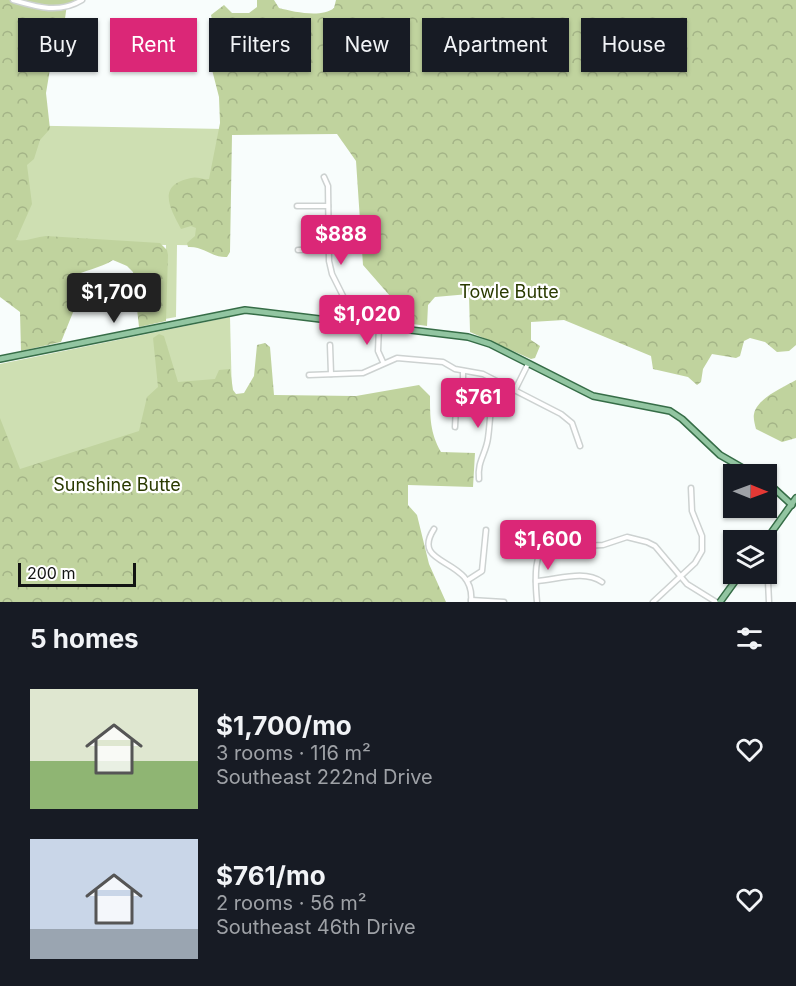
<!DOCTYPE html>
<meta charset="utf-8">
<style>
:root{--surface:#171b24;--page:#20242c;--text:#f1f3f6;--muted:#9ea1a6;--accent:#db2777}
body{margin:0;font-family:Inter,sans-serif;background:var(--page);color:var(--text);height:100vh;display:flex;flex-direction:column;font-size:22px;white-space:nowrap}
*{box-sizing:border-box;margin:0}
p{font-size:20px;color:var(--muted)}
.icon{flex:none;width:33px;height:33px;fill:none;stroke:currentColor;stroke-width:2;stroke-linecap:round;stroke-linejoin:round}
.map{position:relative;height:602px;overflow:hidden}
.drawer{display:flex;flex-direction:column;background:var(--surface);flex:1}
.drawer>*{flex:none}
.guide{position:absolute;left:18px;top:18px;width:760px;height:54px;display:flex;gap:12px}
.needle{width:39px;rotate:91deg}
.controls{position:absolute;left:723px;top:464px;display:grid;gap:12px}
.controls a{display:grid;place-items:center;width:54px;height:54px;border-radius:0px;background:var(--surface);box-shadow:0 2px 4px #0004;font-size:30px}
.scale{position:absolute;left:18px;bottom:15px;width:118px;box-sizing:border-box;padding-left:6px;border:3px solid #121313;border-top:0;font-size:16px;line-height:21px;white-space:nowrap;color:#121313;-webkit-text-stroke:4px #fff;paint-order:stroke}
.price{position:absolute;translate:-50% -51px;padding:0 14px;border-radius:6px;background:var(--accent);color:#fff;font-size:20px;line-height:39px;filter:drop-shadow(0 2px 3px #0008)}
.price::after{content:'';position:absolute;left:50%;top:36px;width:18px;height:14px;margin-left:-9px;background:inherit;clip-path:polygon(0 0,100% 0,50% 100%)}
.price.active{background:#222;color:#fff}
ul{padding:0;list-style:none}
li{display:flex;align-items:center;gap:18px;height:150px;padding:0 30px}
li span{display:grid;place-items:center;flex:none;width:168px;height:120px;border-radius:0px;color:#555}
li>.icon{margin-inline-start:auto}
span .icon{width:72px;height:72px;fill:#fffc;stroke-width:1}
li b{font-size:26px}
h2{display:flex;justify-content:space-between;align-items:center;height:72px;padding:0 30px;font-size:26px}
.chip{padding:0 21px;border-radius:0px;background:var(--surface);box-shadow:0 2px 4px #0004;font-size:21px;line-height:54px}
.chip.active{background:var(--accent);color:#fff}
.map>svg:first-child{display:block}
.green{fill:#cedfb2}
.forest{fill:url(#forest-crowns)}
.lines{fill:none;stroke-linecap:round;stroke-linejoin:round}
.minor-casing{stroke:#cdd2d1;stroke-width:7}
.major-casing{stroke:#366d47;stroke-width:8}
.minor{stroke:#fff;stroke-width:4}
.major{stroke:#92c5a1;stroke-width:5}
.labels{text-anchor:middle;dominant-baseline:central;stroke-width:4.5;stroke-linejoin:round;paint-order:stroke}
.park-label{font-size:18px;fill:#2a3a00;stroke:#fff}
</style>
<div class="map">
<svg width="796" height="602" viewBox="0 0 796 602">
<defs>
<pattern id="forest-crowns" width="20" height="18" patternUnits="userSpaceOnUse" patternTransform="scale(1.5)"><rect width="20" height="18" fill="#c0d39e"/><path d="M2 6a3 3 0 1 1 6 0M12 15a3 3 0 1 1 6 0" fill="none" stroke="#a4b487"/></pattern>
</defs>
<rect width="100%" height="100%" fill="#f8fdfc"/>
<g class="green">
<polygon points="0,125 225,129 228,246 177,245 176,317 165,319 166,245 0,242"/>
<polygon points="230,317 234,480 0,602 0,364"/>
</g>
<g class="forest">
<path d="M 0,0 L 76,0 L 67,4 L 64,26 L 53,35 L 47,53 L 50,69 L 46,93 L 50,129 L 40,140 L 34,159 L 27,165 L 32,204 L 16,240 C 25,242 36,237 46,236 L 160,243 L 167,250 L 168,255 L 166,321 L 139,327 L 133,272 L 127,266 L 113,260 C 100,269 84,269 70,279 L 67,293 L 76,305 L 61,342 L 21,351 L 20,312 L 0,297 Z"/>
<path d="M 257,0 L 274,0 L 279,8 C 294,12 322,18 334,8 L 336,0 L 796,0 L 796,345 L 789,351 L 777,352 L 765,342 L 750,338 L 744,341 L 740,356 L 736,358 L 712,354 L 703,369 L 701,382 L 697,385 L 688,377 L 653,369 L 651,356 L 564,320 L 531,322 L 531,340 L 540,346 L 535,358 L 531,359 L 470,332 L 469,294 L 435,297 L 428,305 L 427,326 L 391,321 L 390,296 L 363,265 L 356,161 L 337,134 L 232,135 L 230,252 L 227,257 C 212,258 204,246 188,247 L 187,243 L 195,236 L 196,228 L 191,226 L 181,229 C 170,208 156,185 191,178 C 197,176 203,180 209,179 L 220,123 L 219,97 L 209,58 L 216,39 L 211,15 L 224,5 L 232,13 L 249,13 L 257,7 Z"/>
<path d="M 159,334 L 164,336 L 178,382 L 215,379 L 219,370 L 230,369 L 233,390 L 236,394 L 244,393 L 254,376 L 257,345 L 265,343 L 270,347 L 274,395 L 356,396 L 419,385 L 430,396 C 430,417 430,433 441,452 L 475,453 L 473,487 L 408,485 L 408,505 L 417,515 L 429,564 L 446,602 L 0,602 L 0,418 L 20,469 L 139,431 L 147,397 L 158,387 L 153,338 Z"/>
<path d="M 796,380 L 796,438 L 782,442 L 756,429 C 755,425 753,418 754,414 C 757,398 784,387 796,380 Z"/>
</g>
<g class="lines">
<defs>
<g id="minor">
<path d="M 13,0 C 37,7 59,14 82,0"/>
<polyline points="324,177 328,186 329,261 332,274 343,296 342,321"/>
<polyline points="297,206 328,206"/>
<polyline points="298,250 329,249"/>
<polyline points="379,326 378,351 383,362"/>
<polyline points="330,345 331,374"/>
<polyline points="309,375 363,373 397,358 443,362 455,369 483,374 561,414 572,423 580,446"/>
<polyline points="515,390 528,364"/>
<polyline points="455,427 456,406 463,387 463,371"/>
<path d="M 479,479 C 477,461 486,454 488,438 C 491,417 489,402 499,382"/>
<path d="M 434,529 C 409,568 476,556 471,602"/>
<polyline points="763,573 768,581 769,602"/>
<polyline points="468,580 482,571 486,530"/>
<path d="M 536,581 C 557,580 584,569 602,582"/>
<polyline points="471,600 504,602"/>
<path d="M 537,602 C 535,580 533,552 550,535 L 582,546 L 603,545 L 627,537 L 647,542 L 655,546 L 687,584 L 716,602"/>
<polyline points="653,602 695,563 702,551 702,536 692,511 691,488"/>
</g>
<g id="major">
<polyline points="0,359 245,310 468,337 490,344 593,396 670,411 682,419 720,455 753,474"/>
<polyline points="766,481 792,505"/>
<polyline points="766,540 796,498"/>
<polyline points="720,602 741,573"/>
</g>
</defs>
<use href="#minor" class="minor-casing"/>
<use href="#major" class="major-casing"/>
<use href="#minor" class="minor"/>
<use href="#major" class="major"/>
</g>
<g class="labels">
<g class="park-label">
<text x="509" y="291">Towle Butte</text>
<text x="117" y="484">Sunshine Butte</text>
</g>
</g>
</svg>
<div class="controls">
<a><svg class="needle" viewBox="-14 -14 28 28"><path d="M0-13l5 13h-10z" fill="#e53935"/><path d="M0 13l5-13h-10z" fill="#9ea1a6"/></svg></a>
<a><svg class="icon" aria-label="layers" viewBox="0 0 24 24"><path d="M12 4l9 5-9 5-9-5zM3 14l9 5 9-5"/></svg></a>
</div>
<div class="scale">200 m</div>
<b class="price" style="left:341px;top:266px">$888</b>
<b class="price active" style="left:114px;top:324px">$1,700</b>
<b class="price" style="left:367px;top:346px">$1,020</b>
<b class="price" style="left:478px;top:429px">$761</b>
<b class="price" style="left:548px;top:571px">$1,600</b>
<div class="guide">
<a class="chip">Buy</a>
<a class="chip active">Rent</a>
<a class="chip">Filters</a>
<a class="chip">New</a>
<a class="chip">Apartment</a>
<a class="chip">House</a>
</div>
</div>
<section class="drawer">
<h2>5 homes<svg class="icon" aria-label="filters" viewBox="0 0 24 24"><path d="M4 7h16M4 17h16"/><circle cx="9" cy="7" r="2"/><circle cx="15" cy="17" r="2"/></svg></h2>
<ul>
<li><span style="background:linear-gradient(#dfe7d0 60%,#8fb573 0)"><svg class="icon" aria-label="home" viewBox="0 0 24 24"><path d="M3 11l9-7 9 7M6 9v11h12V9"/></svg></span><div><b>$1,700/mo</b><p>3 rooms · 116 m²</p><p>Southeast 222nd Drive</p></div><svg class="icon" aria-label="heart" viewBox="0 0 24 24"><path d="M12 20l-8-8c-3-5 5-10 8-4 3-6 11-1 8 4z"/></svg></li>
<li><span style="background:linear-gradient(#c9d6e8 75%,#9aa5b1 0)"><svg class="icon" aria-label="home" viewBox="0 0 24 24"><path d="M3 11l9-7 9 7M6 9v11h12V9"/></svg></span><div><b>$761/mo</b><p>2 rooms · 56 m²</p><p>Southeast 46th Drive</p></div><svg class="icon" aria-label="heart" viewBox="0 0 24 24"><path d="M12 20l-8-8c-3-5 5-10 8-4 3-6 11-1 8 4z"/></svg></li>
</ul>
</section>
